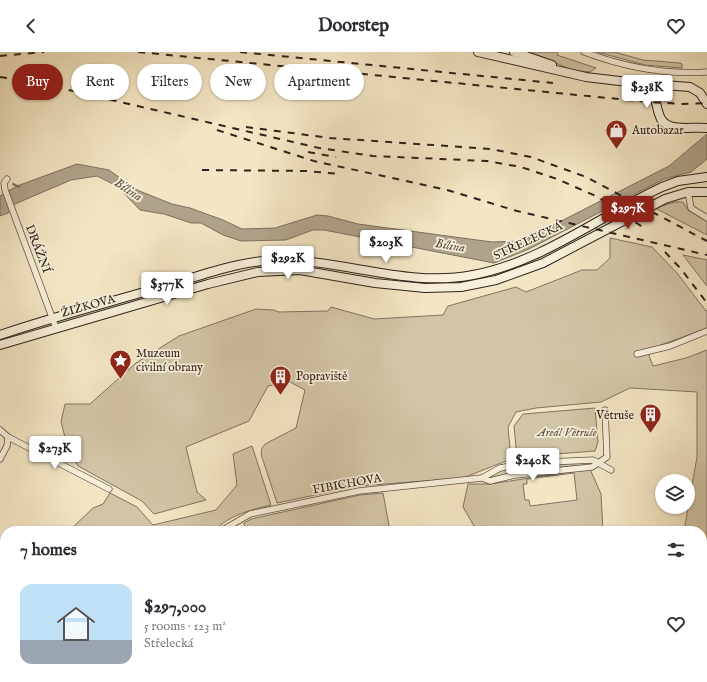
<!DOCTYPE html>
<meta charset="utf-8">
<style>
:root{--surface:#fff;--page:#f7f7f7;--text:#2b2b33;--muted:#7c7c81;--accent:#8f2418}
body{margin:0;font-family:"IM FELL English",serif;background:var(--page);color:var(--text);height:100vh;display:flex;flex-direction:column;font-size:15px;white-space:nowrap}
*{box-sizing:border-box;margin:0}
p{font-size:13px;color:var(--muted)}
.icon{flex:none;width:22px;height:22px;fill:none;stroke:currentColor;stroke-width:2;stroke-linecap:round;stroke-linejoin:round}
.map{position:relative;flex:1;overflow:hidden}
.panel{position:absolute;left:0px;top:474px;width:707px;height:156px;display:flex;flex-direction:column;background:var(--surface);border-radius:16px 16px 0 0;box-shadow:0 1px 3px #0004}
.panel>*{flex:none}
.banner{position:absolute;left:12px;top:12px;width:400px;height:36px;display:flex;gap:8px}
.tools{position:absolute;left:655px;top:422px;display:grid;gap:8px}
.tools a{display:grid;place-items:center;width:40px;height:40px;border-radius:50%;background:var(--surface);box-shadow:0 1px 3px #0004;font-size:20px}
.price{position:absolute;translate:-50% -34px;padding:0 9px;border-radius:4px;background:#fff;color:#222;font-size:13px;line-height:26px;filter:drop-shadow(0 1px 2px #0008)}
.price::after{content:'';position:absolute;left:50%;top:24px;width:12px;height:9px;margin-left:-6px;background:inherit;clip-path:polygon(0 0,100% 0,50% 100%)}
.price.current{background:var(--accent);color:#fff}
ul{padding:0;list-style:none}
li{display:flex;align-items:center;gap:12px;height:100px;padding:0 20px}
li span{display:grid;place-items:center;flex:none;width:112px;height:80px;border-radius:12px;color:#555}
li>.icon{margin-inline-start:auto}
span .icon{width:48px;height:48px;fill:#fffc;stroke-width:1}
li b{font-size:17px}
h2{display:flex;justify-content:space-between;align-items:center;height:48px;padding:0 20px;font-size:17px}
.tag{padding:0 14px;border-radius:18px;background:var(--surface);box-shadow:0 1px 3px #0004;font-size:14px;line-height:36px}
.tag.current{background:var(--accent);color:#fff}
header{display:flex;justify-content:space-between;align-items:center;height:52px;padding:0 20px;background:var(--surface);font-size:18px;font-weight:700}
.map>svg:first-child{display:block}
.green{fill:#d2c5a7;stroke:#807361;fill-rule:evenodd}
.water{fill:#b0a38b;stroke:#7c6f5e}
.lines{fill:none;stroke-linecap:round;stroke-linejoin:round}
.stream{stroke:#7c6f5e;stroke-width:2}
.street-casing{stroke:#605245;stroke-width:7}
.secondary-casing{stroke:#2f211b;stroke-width:10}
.street{stroke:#f7efd9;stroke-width:5.5}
.secondary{stroke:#f7efd9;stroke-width:8}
.rail{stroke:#2f211b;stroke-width:2;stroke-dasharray:7 7;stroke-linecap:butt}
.labels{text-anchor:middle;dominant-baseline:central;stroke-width:3.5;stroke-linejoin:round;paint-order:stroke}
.poi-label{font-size:12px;fill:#2f211b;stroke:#f7efd9;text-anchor:start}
.street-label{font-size:12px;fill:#2f211b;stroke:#f7efd9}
.park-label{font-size:12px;font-style:italic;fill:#605245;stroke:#f7efd9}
.water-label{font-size:13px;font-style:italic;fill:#5c4e42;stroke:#f7efd9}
</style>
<header><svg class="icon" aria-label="back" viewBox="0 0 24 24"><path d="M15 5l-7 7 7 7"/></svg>Doorstep<svg class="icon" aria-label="heart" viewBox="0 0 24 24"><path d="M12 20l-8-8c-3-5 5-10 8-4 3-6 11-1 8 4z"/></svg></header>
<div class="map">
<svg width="707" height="630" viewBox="0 0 707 630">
<rect width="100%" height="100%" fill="#f3e6c4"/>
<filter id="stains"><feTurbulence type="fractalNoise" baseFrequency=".005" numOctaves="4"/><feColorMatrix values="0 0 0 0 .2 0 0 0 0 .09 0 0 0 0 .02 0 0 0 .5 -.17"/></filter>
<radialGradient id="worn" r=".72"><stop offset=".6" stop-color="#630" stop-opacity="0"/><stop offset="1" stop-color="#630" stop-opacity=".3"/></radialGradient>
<g class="green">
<polygon points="530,0 558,0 557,3 596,16 590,20 572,18"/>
<polygon points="597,0 614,0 643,8 679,11 682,12 682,16 645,13"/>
<polygon points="675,150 683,150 688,158 707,169 707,183 655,156"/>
<polygon points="610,186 652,195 677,221 706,259 707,258 707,281 705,277 647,298 653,314 686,306 707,298 707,630 638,630 638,625 702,625 702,479 684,479 697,405 697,340 630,336 601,350 536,356 516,360 508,375 511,407 463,426 359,434 277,451 261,402 262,396 265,392 296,376 305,338 290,330 268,334 249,369 186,395 197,440 206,448 154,462 142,449 78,414 68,397 61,370 65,352 90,352 136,311 179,284 256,257 273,258 279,260 328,259 331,255 374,267 443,263 448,254 516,235 526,240 582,218 597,218 610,206"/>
<polygon points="683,203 707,208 707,234"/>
<polygon points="595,356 598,390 595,399 517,405 514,374 523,362"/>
<path d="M 252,394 L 271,453 C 250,458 229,463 214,479 L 69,479 L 93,456 L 103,452 L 110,441 L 137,455 L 153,473 L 216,458 L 237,433 L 233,402 Z"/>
<path d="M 591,410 L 592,412 L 587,413 L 553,416 L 490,426 C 500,410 572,411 591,410 Z"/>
<path d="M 590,417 L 601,442 L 603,479 L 477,479 L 463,455 L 468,432 L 490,432 ZM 574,421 L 577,448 L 530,454 L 529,448 L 525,448 L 523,432 L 527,432 L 527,427 Z"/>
<polygon points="383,441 390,479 246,479 244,471 251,467 360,443"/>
<polygon points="0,585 5,597 5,625 58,625 55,630 0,630"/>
<polygon points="94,625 555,625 557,630 92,630"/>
</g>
<polygon class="water" points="707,82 707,107 691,120 664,127 529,197 494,211 324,178 313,178 286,188 241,189 223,183 201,171 191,171 164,162 140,158 117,134 97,124 71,128 15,152 8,161 0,164 0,144 17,134 77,112 109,118 137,138 172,152 190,156 223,168 242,177 275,176 317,163 328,164 358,172 492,190 520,189 530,185 669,114"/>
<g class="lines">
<polyline class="stream" points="13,132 19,135"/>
<defs>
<g id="street">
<path d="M 584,0 C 624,15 665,23 707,20"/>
<polyline points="7,127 4,131 5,138 56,276"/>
<polyline points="688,140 691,156 707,166"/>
<polyline points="637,302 670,294 707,279"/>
<polyline points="0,378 8,385 7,394 0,407"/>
<polyline points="8,385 109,437"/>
<polyline points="482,426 490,429 515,423 592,415 607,405 605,358"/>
<polyline points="221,479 250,462 359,439 482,426 500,416 526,411 593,408 611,418"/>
<polyline points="0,515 5,514"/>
</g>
<g id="secondary">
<polyline points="478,0 586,25 636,31 690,35 700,41 707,52"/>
<polyline points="514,0 552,13"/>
<path d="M 642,33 L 652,37 C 656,45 656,54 659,62 C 664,82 691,74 707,76"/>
<path d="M 0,283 C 53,265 107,251 161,235 C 198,225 237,209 276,208 C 342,207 407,236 473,223 C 542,210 600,164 662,135 L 678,129 L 707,125"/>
<polyline points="0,293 208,232 258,220 300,218 375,231 425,236 461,235 496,228 543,211 665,147 688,140 707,140"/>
</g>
</defs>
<use href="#street" class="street-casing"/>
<use href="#secondary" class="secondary-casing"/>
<use href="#street" class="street"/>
<use href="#secondary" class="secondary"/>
<g class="rail">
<polyline points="138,0 649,50 682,52 707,51"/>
<polyline points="240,0 553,31"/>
<polyline points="0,4 44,0"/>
<polyline points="0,25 34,30 319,96 373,104 487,109 521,115 557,127 598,145 647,178"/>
<polyline points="246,75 330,86 491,97 531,105 586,125 707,189"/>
<polyline points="217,78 314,109 447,138 517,159 707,203"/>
<polyline points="308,100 336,105"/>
<polyline points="202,118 307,119 340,122"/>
<polyline points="665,200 681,217 707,251"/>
</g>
</g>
<defs>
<symbol id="shop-pin" viewBox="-11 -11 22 30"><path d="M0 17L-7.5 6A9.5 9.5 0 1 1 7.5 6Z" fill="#8f2418" stroke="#f7efd9"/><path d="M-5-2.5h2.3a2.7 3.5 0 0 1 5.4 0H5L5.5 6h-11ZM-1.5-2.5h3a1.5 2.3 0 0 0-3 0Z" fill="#fff"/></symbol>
<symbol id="sight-pin" viewBox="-11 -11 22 30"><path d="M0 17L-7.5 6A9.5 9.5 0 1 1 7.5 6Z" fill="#8f2418" stroke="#f7efd9"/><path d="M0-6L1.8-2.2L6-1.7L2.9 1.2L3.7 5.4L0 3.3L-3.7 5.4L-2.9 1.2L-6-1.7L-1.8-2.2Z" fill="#fff"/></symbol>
<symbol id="building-pin" viewBox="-11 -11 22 30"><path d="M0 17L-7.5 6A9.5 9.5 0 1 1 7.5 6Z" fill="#8f2418" stroke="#f7efd9"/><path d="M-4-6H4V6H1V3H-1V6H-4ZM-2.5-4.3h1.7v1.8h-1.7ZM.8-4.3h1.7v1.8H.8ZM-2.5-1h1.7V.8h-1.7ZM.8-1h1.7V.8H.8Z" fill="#fff"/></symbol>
</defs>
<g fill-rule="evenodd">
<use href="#shop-pin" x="604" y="66" width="25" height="34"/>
<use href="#sight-pin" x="108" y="296" width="25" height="34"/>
<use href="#building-pin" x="268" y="312" width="25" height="34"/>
<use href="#building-pin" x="638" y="350" width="25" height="34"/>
</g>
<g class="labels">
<g class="poi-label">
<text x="632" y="78">Autobazar</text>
<text x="136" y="301">Muzeum<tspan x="136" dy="14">civilní obrany</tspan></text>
<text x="296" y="324">Popraviště</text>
<text x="634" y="363" text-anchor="end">Větruše</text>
</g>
<g class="street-label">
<text transform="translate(528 189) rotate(-25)">STŘELECKÁ</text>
<text transform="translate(38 197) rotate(69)">DRÁŽNÍ</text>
<text transform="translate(88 254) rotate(-16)">ŽIŽKOVA</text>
<text transform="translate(347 432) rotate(-10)">FIBICHOVA</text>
</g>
<g class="park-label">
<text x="567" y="380">Areál Větruše</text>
</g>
<g class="water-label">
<text transform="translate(128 138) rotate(34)">Bílina</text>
<text transform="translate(450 194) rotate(9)">Bílina</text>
</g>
</g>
<rect width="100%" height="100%" filter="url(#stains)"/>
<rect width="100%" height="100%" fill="url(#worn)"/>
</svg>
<div class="tools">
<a><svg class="icon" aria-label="layers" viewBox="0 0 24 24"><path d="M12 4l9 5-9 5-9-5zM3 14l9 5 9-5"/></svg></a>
</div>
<b class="price" style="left:647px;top:57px">$238K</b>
<b class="price current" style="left:628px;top:178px">$297K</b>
<b class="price" style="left:386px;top:212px">$203K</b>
<b class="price" style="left:288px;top:228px">$292K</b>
<b class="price" style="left:167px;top:254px">$377K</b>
<b class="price" style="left:55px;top:418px">$273K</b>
<b class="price" style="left:533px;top:430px">$240K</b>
<div class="banner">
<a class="tag current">Buy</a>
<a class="tag">Rent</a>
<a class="tag">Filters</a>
<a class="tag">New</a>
<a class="tag">Apartment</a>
</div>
<section class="panel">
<h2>7 homes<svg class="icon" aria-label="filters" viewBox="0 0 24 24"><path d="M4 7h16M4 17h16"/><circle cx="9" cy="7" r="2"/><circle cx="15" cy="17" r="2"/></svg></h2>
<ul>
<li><span style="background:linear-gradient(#bfe0f5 70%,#9aa5b1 0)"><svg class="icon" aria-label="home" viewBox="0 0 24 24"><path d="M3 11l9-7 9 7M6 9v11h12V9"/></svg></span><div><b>$297,000</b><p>5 rooms · 123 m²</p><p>Střelecká</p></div><svg class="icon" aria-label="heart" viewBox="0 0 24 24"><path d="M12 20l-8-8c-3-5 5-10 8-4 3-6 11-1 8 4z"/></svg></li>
</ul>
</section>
</div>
